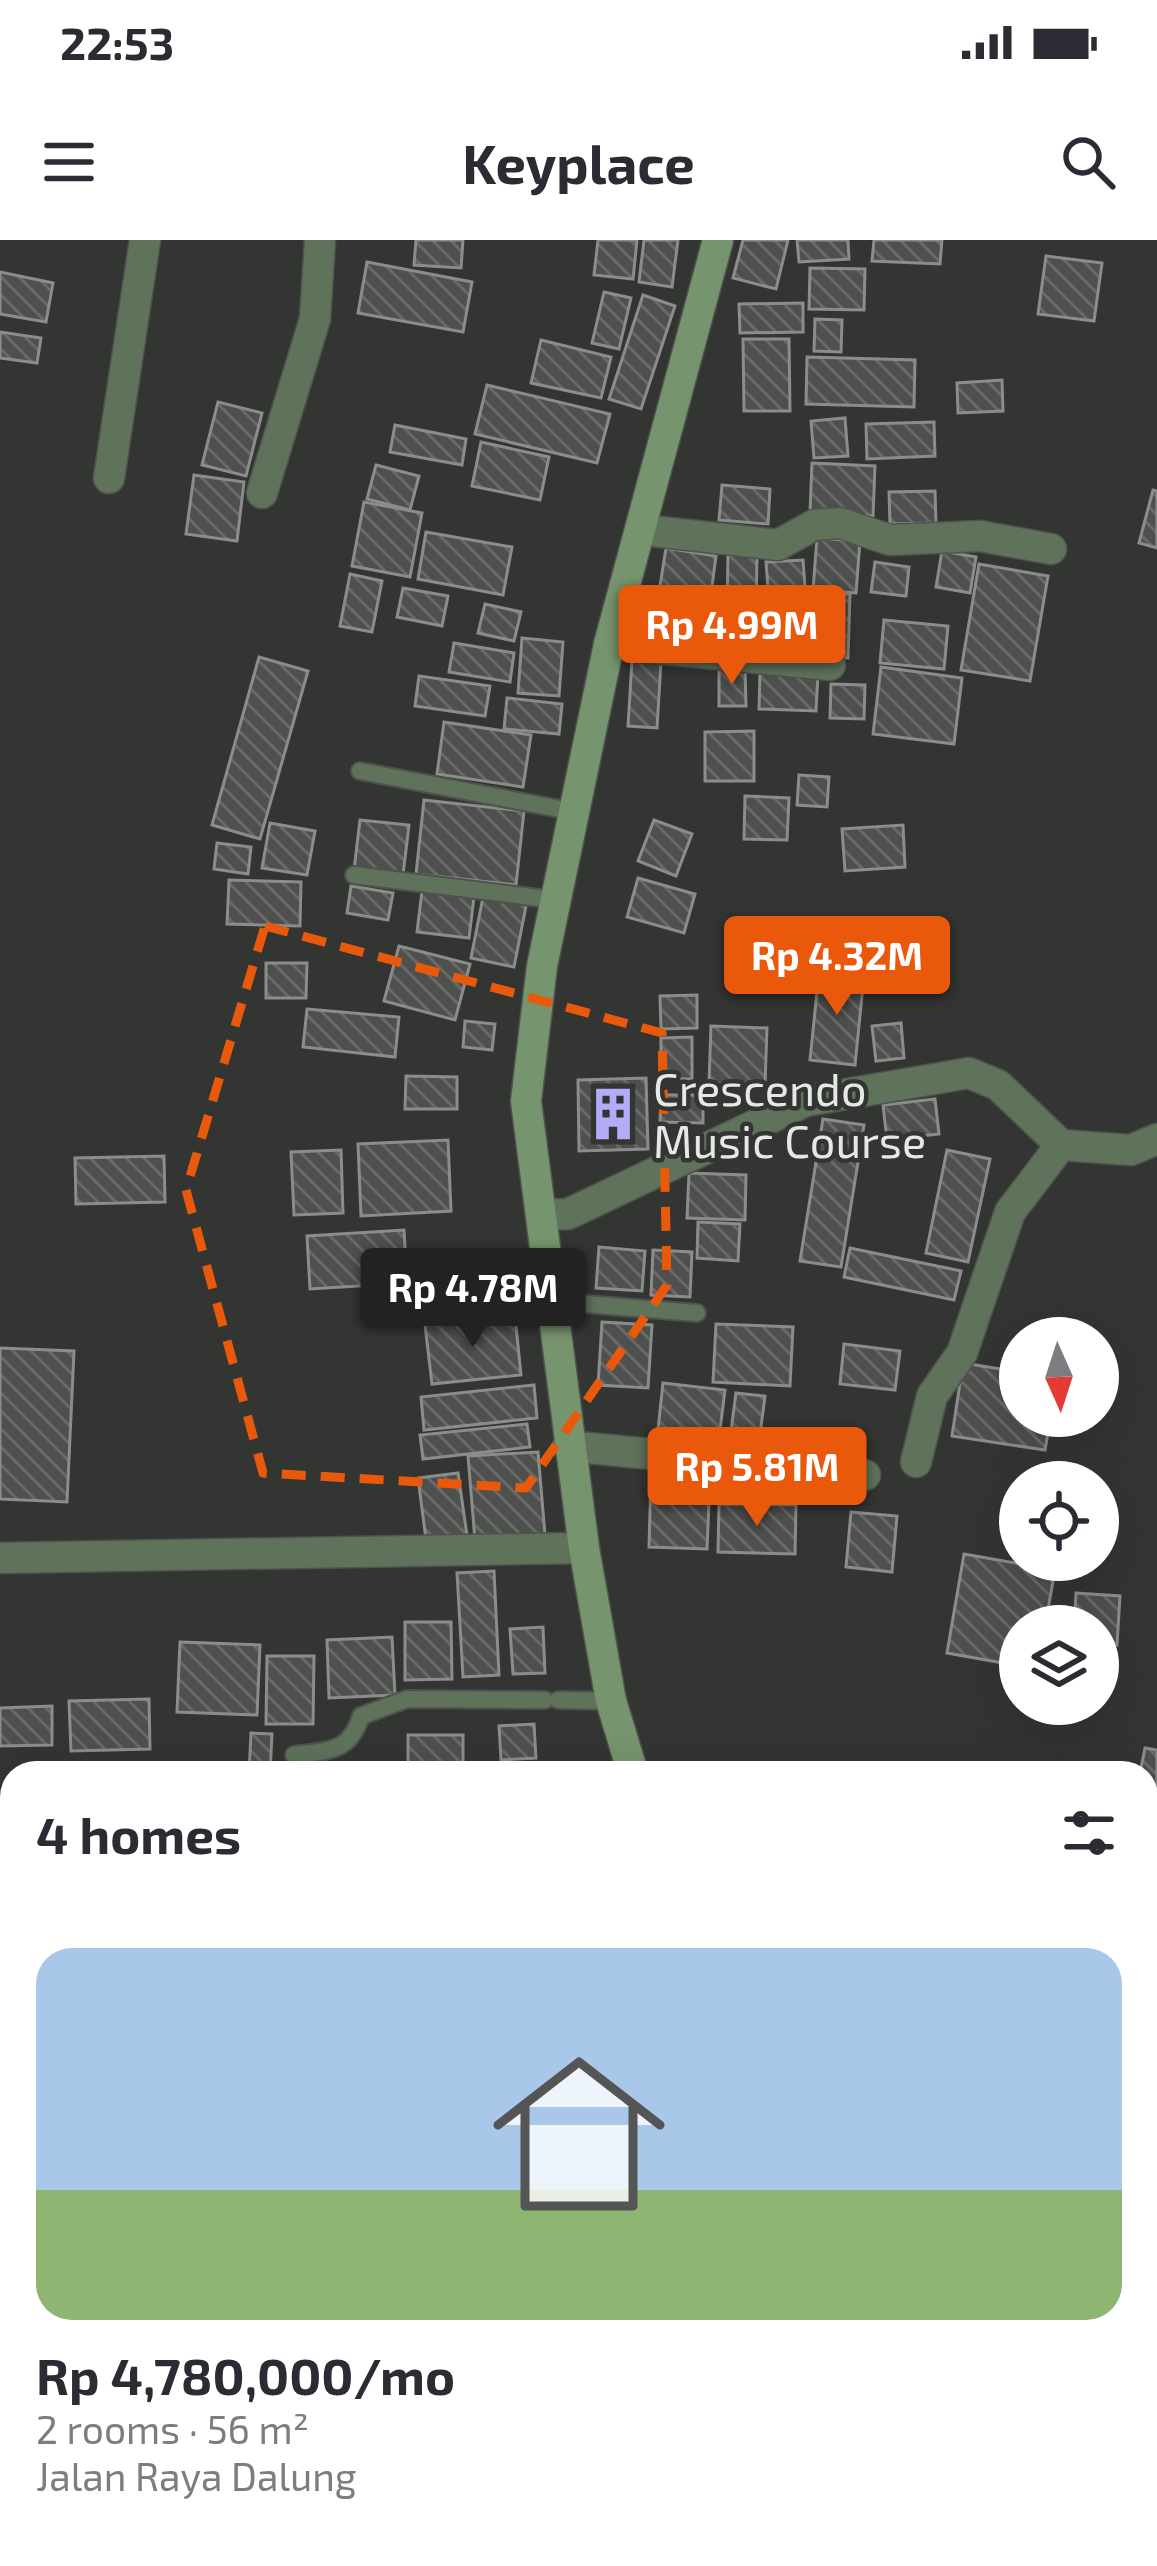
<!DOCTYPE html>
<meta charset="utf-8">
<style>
:root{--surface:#fff;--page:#f7f7f7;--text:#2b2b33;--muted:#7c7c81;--accent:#ea580c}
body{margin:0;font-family:"Exo 2",sans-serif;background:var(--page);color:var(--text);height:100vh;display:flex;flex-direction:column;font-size:45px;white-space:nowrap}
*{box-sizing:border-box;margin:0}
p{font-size:39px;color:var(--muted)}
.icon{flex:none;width:66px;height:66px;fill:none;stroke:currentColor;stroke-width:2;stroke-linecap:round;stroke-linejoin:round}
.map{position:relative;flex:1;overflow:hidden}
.panel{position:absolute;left:0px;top:1521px;width:1158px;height:807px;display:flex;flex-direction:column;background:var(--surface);border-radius:36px 36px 0 0;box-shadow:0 12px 48px #0002}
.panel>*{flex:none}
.needle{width:78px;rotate:177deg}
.controls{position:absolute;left:999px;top:1077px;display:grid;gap:24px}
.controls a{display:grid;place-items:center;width:120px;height:120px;border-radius:50%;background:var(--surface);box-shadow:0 12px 48px #0002;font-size:60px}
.price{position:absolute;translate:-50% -102px;padding:0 27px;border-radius:12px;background:var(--accent);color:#fff;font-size:39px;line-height:78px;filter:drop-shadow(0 3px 6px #0008)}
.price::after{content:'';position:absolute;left:50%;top:72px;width:36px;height:27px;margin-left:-18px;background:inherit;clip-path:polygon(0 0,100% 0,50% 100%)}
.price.current{background:#222;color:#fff}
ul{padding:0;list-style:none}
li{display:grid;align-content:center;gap:24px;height:636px;padding:0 36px}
li span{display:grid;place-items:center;height:372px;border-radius:36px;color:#555}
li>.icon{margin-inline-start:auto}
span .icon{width:216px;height:216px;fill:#fffc;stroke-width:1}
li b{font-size:51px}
h2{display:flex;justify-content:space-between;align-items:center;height:144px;padding:0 36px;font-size:51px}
.status{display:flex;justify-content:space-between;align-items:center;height:84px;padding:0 60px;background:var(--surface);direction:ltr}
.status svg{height:33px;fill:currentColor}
header{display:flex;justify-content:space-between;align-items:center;height:156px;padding:0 36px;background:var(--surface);font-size:54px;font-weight:700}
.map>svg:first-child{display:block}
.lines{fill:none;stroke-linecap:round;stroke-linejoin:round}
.stream{stroke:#0d2b02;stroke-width:10}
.building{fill:url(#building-back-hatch);stroke:#8b8d8a;stroke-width:3}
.lane-casing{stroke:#50524f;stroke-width:20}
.street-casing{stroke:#50524f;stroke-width:33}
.secondary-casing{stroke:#50524f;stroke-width:33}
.lane{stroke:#5f725a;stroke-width:16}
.street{stroke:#5f725a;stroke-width:30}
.secondary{stroke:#76946d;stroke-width:30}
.marked{fill:none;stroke:#e8590c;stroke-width:9;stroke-dasharray:24 15;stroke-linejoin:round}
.labels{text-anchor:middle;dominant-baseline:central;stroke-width:9;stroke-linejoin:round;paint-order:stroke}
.poi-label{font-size:45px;fill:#e6e8e6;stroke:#333532;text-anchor:start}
</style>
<div class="status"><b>22:53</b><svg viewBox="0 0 49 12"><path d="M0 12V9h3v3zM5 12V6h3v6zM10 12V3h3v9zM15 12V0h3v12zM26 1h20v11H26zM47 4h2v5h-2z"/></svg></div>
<header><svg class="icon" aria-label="menu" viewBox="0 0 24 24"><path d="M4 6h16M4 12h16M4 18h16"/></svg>Keyplace<svg class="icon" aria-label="search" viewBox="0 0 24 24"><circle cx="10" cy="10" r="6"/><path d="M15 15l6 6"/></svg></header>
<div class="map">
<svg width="1157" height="2326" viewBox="0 0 1157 2326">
<defs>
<pattern id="building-back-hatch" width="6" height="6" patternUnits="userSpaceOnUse" patternTransform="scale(3)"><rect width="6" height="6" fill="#4e504e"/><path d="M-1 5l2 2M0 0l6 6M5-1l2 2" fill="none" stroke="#686968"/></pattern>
</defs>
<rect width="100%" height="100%" fill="#333532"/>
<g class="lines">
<g class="stream">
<polyline points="0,2268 12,2277"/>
<polyline points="39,2316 46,2326"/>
</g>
</g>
<g class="building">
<polygon points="416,0 463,0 461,28 414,25"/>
<polygon points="598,0 637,0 633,39 594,35"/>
<polygon points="644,0 678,0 672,47 639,42"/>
<polygon points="743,0 788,0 776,49 733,38"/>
<polygon points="797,0 848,0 849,19 799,22"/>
<polygon points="874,0 942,0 940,24 872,21"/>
<polygon points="1046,16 1102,23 1094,81 1038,74"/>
<polygon points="367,22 472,42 463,92 358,73"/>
<polygon points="810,28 865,29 864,70 809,69"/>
<polygon points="0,32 53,43 46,82 0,74"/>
<polygon points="604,52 631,58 619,109 592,103"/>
<polygon points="643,55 675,66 641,169 609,159"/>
<polygon points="803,63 803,92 740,93 739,64"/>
<polygon points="815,79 842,80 841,112 814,111"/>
<polygon points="0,92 41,98 37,123 0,118"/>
<polygon points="743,99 789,99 790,171 744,171"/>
<polygon points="541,100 611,117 601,158 531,143"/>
<polygon points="807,117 915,120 914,167 806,164"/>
<polygon points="1002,140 1003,171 958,173 957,143"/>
<polygon points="487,145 610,174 597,223 475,194"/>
<polygon points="218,162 262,173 246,236 202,225"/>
<polygon points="845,178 848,216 814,218 811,181"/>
<polygon points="934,182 935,216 867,219 866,184"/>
<polygon points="395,185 466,199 462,225 390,212"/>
<polygon points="481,202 549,217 540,260 472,246"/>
<polygon points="812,223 875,226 873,276 810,273"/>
<polygon points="376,225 419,236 410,270 367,259"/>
<polygon points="194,235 244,242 237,301 186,294"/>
<polygon points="722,245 770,249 768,284 719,280"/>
<polygon points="1153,250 1157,251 1157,308 1139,303"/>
<polygon points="935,251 936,283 890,284 889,252"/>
<polygon points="364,262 422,273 410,337 352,326"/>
<polygon points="426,292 512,307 503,355 418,339"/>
<polygon points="817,298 860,301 856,353 813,350"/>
<polygon points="666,308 716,316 711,354 660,346"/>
<polygon points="942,311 976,317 970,353 936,347"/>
<polygon points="728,313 757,313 756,372 727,372"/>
<polygon points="803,320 806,360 769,362 766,322"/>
<polygon points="875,322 909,327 906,356 871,352"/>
<polygon points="979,324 1048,336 1030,441 961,430"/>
<polygon points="350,334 382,341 372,392 340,386"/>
<polygon points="403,348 448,356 442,386 397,377"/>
<polygon points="820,353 850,354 848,418 817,417"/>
<polygon points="485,364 521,372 514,401 478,393"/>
<polygon points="776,369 809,371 808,415 775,414"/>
<polygon points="723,376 767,377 766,414 722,413"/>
<polygon points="884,380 948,386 944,429 880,423"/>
<polygon points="522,398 563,402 559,456 518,453"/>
<polygon points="454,403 514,413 510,442 449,432"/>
<polygon points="259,417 308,431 260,599 212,585"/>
<polygon points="632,421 661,422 657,488 628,486"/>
<polygon points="881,427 962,438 954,504 873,494"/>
<polygon points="745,428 746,466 719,466 719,429"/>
<polygon points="760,431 818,433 816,471 759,469"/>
<polygon points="419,436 490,446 485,476 415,466"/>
<polygon points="831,444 865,445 864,479 830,478"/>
<polygon points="507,458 562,464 559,494 504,489"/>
<polygon points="444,482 531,495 523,547 437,534"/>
<polygon points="754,491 754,541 705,541 705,492"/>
<polygon points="799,535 829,537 827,567 797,565"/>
<polygon points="745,556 789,558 787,600 744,599"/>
<polygon points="424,560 524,571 516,645 416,634"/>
<polygon points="360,580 409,585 403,635 354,630"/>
<polygon points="654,580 692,594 676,636 638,621"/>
<polygon points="270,583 315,591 307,635 262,628"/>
<polygon points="903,585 905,627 845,631 842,589"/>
<polygon points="217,603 251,607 248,634 214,629"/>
<polygon points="638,638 695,654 684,693 627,677"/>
<polygon points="229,640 301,642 300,686 227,684"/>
<polygon points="351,646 393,653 388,680 347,673"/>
<polygon points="422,651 474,657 469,698 417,692"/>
<polygon points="484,652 527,661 514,727 471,718"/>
<polygon points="917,689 917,715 870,716 870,690"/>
<polygon points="399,706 470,724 455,780 384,761"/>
<polygon points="266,723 307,723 306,758 266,758"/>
<polygon points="819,732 864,736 855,825 810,820"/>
<polygon points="697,755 697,788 661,789 660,756"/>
<polygon points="307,769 399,777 395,817 303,807"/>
<polygon points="465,781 495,784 492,810 463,807"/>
<polygon points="901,783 904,818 876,821 872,786"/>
<polygon points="711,786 767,788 765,845 709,843"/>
<polygon points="692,797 692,839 661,839 661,798"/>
<polygon points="406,836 457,837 457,869 405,869"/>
<polygon points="646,838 648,909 579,911 578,840"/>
<polygon points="661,855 703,855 703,883 660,882"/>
<polygon points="935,859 939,894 887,900 883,865"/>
<polygon points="823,879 864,885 841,1027 800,1021"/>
<polygon points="448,900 451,971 361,976 358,904"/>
<polygon points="341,910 343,973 294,975 291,912"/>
<polygon points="947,910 990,919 968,1022 926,1013"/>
<polygon points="164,916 165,962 76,964 75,918"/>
<polygon points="689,933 746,935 745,980 687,978"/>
<polygon points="698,982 740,984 738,1021 697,1018"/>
<polygon points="404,990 407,1043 310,1049 307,996"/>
<polygon points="599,1007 645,1011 642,1051 596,1048"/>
<polygon points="850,1008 961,1031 954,1060 844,1037"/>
<polygon points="653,1010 692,1012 690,1057 651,1055"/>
<polygon points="515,1076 521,1135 432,1144 425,1085"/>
<polygon points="602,1082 652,1085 648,1148 598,1145"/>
<polygon points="716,1084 793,1087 790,1146 713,1142"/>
<polygon points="844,1104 900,1111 895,1150 840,1144"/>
<polygon points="0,1108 74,1111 67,1262 0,1259"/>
<polygon points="963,1123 1020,1132 1020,1176 1051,1176 1045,1210 952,1196"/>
<polygon points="663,1143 725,1150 718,1206 657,1199"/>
<polygon points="534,1145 537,1178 424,1190 421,1157"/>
<polygon points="736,1153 765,1156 758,1210 729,1206"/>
<polygon points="527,1184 530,1207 423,1219 420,1195"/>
<polygon points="538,1212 545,1295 475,1300 468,1216"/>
<polygon points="458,1233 468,1302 427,1307 418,1238"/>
<polygon points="651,1236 710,1238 707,1309 649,1307"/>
<polygon points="719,1264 796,1265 795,1314 718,1312"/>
<polygon points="851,1272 897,1276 892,1332 846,1327"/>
<polygon points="964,1314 1055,1330 1045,1386 1020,1386 1020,1426 947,1413"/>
<polygon points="494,1331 499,1435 463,1437 457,1333"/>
<polygon points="1076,1353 1120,1356 1117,1405 1098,1404 1098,1386 1074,1386"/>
<polygon points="405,1382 451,1382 452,1439 405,1440"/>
<polygon points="543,1387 545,1433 513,1434 510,1389"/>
<polygon points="392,1397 395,1455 329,1458 327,1400"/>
<polygon points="180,1402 260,1405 257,1475 177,1472"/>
<polygon points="267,1416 314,1416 313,1484 266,1484"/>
<polygon points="149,1459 150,1509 71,1511 69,1461"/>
<polygon points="52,1466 52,1505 0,1506 0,1468"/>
<polygon points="534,1484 536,1518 501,1520 499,1486"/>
<polygon points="251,1493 272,1494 270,1533 249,1533"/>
<rect x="408" y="1495" width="55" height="38"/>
<polygon points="1145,1508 1157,1510 1157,1741 1146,1739 1146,1533 1140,1533"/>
<rect x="0" y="1762" width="12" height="46"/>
<polygon points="3,1926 12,1942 12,1959 0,1966"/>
<polygon points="12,1969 12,1998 0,2002 0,1973"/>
<polygon points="12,2004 12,2039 10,2039 1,2008"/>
<polygon points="9,2058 12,2091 0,2096 0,2061"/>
<polygon points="12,2104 12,2136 3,2140 0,2108"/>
<polygon points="1148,2152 1157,2179 1157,2243 1146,2247"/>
<polygon points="162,2316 163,2326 128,2326 128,2318"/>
<polygon points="180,2316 219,2316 219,2326 179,2326"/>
<rect x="298" y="2316" width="40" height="10"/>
<rect x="469" y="2316" width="33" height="10"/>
<rect x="549" y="2316" width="55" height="10"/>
<polygon points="713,2316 753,2316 752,2326 713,2326"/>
<rect x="892" y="2316" width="34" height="10"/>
<polygon points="933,2316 959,2316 960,2326 933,2326"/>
<rect x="991" y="2316" width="43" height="10"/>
<polygon points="1045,2316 1079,2316 1080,2326 1046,2326"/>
</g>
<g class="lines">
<defs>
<g id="lane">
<polyline points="360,531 576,572"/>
<polyline points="354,635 556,660"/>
<polyline points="549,1061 697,1073"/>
<polyline points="558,1460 611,1461"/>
<path d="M 294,1515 C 329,1511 350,1512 361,1476 L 407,1459 L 545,1460"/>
</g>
<g id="street">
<polyline points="109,238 145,0"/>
<polyline points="262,253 315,79 320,0"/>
<polyline points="643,290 778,305 814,285 840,283 890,300 980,296 1051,309"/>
<polyline points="609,404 830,425"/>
<polyline points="541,975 568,974 806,861 969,833 998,845 1061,905 1131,910 1157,899"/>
<polyline points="568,1206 865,1235"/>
<polyline points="916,1222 932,1156 962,1113 1010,972 1061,905"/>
<polyline points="0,1318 584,1308"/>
<polyline points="0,1823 12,1822"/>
<polyline points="0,1875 12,1902"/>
<polyline points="0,2150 12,2157"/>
<polyline points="1146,2256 1157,2257"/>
<polyline points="272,2316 272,2326"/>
<polyline points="873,2316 874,2326"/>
</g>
<g id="secondary">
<polyline points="633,1533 611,1461 584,1308 526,861 542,726 609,404 718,0"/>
<polyline points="1146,1874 1157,1874"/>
</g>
</defs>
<use href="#lane" class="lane-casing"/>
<use href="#street" class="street-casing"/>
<use href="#secondary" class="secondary-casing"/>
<use href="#lane" class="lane"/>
<use href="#street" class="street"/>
<use href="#secondary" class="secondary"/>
</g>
<path class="marked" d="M 265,686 L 662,793 L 667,1045 L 526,1248 L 263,1233 L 186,950 Z"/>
<defs>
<symbol id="building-bare" viewBox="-9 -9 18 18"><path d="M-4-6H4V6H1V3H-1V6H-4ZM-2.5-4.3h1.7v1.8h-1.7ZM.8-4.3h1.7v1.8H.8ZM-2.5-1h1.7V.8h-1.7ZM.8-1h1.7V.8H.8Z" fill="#b4acf9" stroke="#333532" stroke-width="2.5" paint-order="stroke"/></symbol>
</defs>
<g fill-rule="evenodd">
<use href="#building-bare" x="575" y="836" width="76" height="76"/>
</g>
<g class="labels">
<g class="poi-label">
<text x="653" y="848">Crescendo<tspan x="653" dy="52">Music Course</tspan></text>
</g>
</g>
</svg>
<div class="controls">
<a><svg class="needle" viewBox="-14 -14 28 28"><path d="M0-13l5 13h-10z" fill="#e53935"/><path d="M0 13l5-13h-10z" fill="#7c7c81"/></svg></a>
<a><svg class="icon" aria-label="locate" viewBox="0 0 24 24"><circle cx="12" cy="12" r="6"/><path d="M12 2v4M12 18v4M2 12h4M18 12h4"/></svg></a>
<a><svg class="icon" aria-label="layers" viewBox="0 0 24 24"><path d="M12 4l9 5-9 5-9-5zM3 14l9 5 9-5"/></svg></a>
</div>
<b class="price" style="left:732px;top:447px">Rp 4.99M</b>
<b class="price" style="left:837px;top:778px">Rp 4.32M</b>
<b class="price current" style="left:473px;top:1110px">Rp 4.78M</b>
<b class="price" style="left:757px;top:1289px">Rp 5.81M</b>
<section class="panel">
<h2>4 homes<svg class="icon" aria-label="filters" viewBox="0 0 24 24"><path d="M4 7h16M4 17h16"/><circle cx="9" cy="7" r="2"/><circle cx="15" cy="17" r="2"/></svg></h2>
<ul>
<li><span style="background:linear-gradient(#a9c7e8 65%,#8fb573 0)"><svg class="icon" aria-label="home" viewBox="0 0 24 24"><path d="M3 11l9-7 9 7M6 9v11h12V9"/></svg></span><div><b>Rp 4,780,000/mo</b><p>2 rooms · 56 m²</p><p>Jalan Raya Dalung</p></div></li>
</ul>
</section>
</div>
